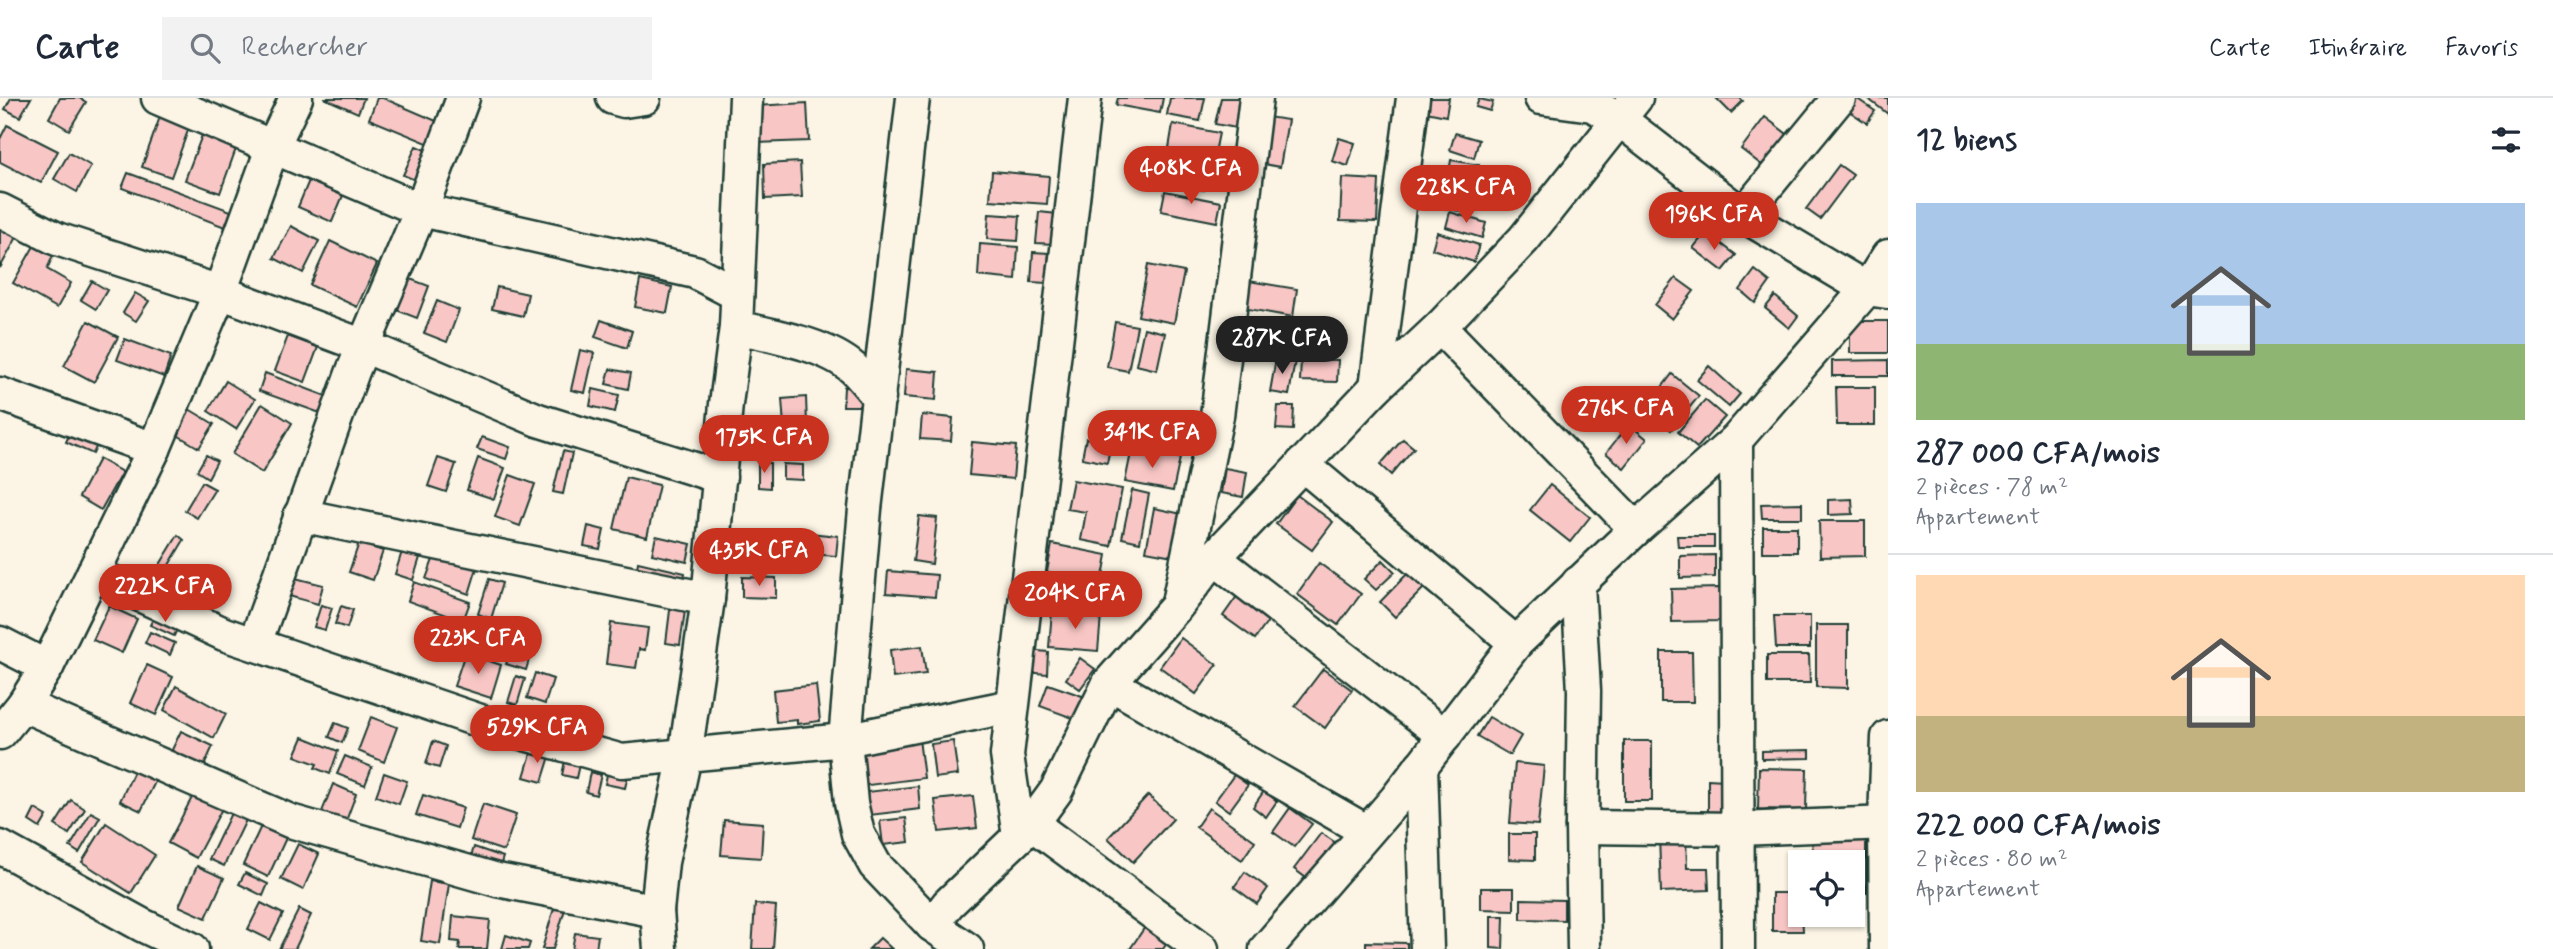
<!DOCTYPE html>
<html lang="fr">
<meta charset="utf-8">
<style>
:root{--surface:#fff;--page:#f2f2f3;--text:#1f2937;--muted:#747a83;--line:#e0e1e3;--accent:#c8321e}
body{margin:0;font-family:Mynerve,sans-serif;background:var(--page);color:var(--text);height:100vh;display:flex;flex-direction:column;font-size:26px;white-space:nowrap}
*{box-sizing:border-box;margin:0}
p{font-size:23px;color:var(--muted)}
.icon{flex:none;width:38px;height:38px;fill:none;stroke:currentColor;stroke-width:2;stroke-linecap:round;stroke-linejoin:round}
.map{position:relative;flex:1;overflow:hidden}
.sheet{display:flex;flex-direction:column;background:var(--surface);width:665px}
.sheet>*{flex:none}
.controls{position:absolute;left:1788px;top:752px;display:grid;gap:14px}
.controls a{display:grid;place-items:center;width:77px;height:77px;border-radius:0px;background:var(--surface);box-shadow:0 2px 5px #0004;font-size:35px}
.price{position:absolute;translate:-50% -60px;padding:0 16px;border-radius:24px;background:var(--accent);color:#fff;font-size:23px;line-height:46px;filter:drop-shadow(0 2px 4px #0008)}
.price::after{content:'';position:absolute;left:50%;top:42px;width:21px;height:16px;margin-left:-10px;background:inherit;clip-path:polygon(0 0,100% 0,50% 100%)}
.price.on{background:#222;color:#fff}
ul{padding:0;list-style:none}
li{display:grid;align-content:center;gap:14px;height:371px;padding:0 28px}
li+li{border-top:2px solid var(--line)}
li span{display:grid;place-items:center;height:217px;border-radius:0px;color:#555}
li>.icon{margin-inline-start:auto}
span .icon{width:126px;height:126px;fill:#fffc;stroke-width:1}
li b{font-size:30px}
h2{display:flex;justify-content:space-between;align-items:center;height:84px;padding:0 28px;font-size:30px}
header{display:flex;align-items:center;gap:42px;box-sizing:border-box;height:98px;padding:0 35px;background:var(--surface);border-bottom:2px solid var(--line)}
header strong{font-size:33px}
nav{display:flex;gap:38px;margin-inline-start:auto;font-size:24px}
.search{width:490px;height:63px;background:var(--page);display:flex;align-items:center;gap:18px;box-sizing:border-box;padding:0 24px;border-radius:0px;color:var(--muted);font-size:26px}
main{display:flex;flex:1;min-height:0}
.map>svg:first-child{display:block}
.building{fill:#f8c7c5;stroke:#1f3d34;stroke-width:2}
.lines{fill:none;stroke-linecap:round;stroke-linejoin:round}
.minor-casing{stroke:#1f3d34;stroke-width:37}
.minor{stroke:#fcf5e5;stroke-width:32}
</style>
<header>
<strong>Carte</strong>
<div class="search"><svg class="icon" aria-label="search" viewBox="0 0 24 24"><circle cx="10" cy="10" r="6"/><path d="M15 15l6 6"/></svg>Rechercher</div>
<nav><a>Carte</a><a>Itinéraire</a><a>Favoris</a></nav>
</header>
<main>
<div class="map">
<svg width="1888" height="851" viewBox="0 0 1888 851">
<rect width="100%" height="100%" fill="#fcf5e5"/>
<filter id="ink" filterUnits="userSpaceOnUse"><feTurbulence type="fractalNoise" baseFrequency=".0143" numOctaves="2"/><feDisplacementMap in="SourceGraphic" scale="14" xChannelSelector="R" yChannelSelector="G"/><feConvolveMatrix kernelMatrix="1 2 1 2 8 2 1 2 1" color-interpolation-filters="sRGB"/></filter>
<g filter="url(#ink)">
<g class="building">
<polygon points="11,0 31,0 20,19 5,11"/>
<polygon points="60,0 79,0 86,4 69,32 49,20"/>
<polygon points="324,0 364,0 358,15"/>
<polygon points="377,0 383,0 441,25 432,47 369,21"/>
<polygon points="1118,0 1163,0 1160,15 1116,7"/>
<polygon points="1170,0 1205,0 1200,23 1167,17"/>
<polygon points="1221,0 1241,0 1236,30 1215,26"/>
<polygon points="1424,0 1449,0 1446,18 1421,13"/>
<polygon points="1716,0 1740,0 1743,3 1731,15"/>
<polygon points="1849,0 1856,0 1875,13 1867,25 1843,9"/>
<polygon points="1867,0 1888,0 1888,16"/>
<polygon points="1479,1 1493,4 1490,13 1476,9"/>
<polygon points="807,5 809,43 756,45 754,8"/>
<polygon points="161,16 190,27 171,79 142,69"/>
<polygon points="1260,18 1288,22 1280,69 1252,64"/>
<polygon points="1765,19 1787,36 1763,68 1741,51"/>
<polygon points="1173,26 1219,35 1213,65 1168,56"/>
<polygon points="7,27 58,53 41,85 0,64 0,41"/>
<polygon points="204,32 238,45 220,95 185,82"/>
<polygon points="1455,35 1479,42 1474,60 1450,52"/>
<polygon points="1339,40 1355,45 1348,68 1332,63"/>
<polygon points="416,48 432,55 420,84 403,77"/>
<polygon points="69,55 91,68 77,94 54,81"/>
<polygon points="1451,62 1479,67 1471,115 1443,110"/>
<polygon points="800,64 802,99 765,101 764,66"/>
<polygon points="1839,67 1853,77 1820,121 1806,111"/>
<polygon points="1177,68 1207,75 1204,92 1173,86"/>
<polygon points="992,73 1049,78 1047,106 990,102"/>
<polygon points="128,75 231,113 225,129 122,90"/>
<polygon points="310,80 344,95 332,124 298,109"/>
<polygon points="1342,80 1379,82 1377,124 1340,123"/>
<polygon points="1165,93 1221,104 1217,124 1161,113"/>
<polygon points="1039,114 1057,116 1054,146 1036,145"/>
<polygon points="1450,114 1486,125 1482,140 1446,129"/>
<polygon points="989,116 1020,118 1018,143 987,141"/>
<polygon points="291,128 319,143 303,175 274,160"/>
<polygon points="1,130 17,139 0,170 0,132"/>
<polygon points="1437,134 1479,147 1474,164 1432,151"/>
<polygon points="1706,134 1736,157 1723,173 1693,150"/>
<polygon points="330,143 377,166 357,209 310,187"/>
<polygon points="980,146 1018,149 1016,182 978,178"/>
<polygon points="34,148 53,158 47,171 71,185 57,210 13,185"/>
<polygon points="1033,154 1049,155 1046,185 1031,184"/>
<polygon points="1148,167 1184,174 1174,225 1138,218"/>
<polygon points="1755,172 1770,184 1755,205 1740,192"/>
<polygon points="402,178 429,188 417,220 391,210"/>
<polygon points="1676,180 1694,193 1672,221 1655,207"/>
<polygon points="1237,181 1297,191 1293,219 1232,208"/>
<polygon points="640,182 672,189 667,215 635,209"/>
<polygon points="92,183 107,192 96,211 81,202"/>
<polygon points="497,189 528,196 523,218 492,211"/>
<polygon points="135,195 149,203 136,223 123,215"/>
<polygon points="1775,198 1798,218 1789,230 1765,210"/>
<polygon points="437,203 459,212 447,244 424,235"/>
<polygon points="601,222 632,233 627,250 595,239"/>
<polygon points="88,223 118,239 94,284 64,268"/>
<rect x="1850" y="223" width="38" height="32"/>
<polygon points="1115,224 1137,228 1128,273 1107,269"/>
<polygon points="1144,230 1165,235 1157,272 1136,267"/>
<polygon points="288,238 318,249 305,284 275,273"/>
<polygon points="125,241 171,258 164,279 117,262"/>
<polygon points="580,252 594,255 585,295 571,292"/>
<polygon points="1276,260 1295,263 1289,297 1270,294"/>
<polygon points="1301,261 1338,262 1337,284 1300,283"/>
<polygon points="1888,262 1888,278 1832,278 1832,263"/>
<polygon points="1709,268 1740,296 1729,309 1697,282"/>
<polygon points="610,271 631,275 628,291 606,286"/>
<polygon points="906,271 938,274 936,302 904,299"/>
<polygon points="265,275 326,298 320,315 259,293"/>
<polygon points="1672,276 1699,298 1671,332 1645,312"/>
<polygon points="226,283 255,301 236,331 208,313"/>
<polygon points="844,289 862,290 861,308 843,308"/>
<polygon points="1836,289 1875,289 1875,327 1837,327"/>
<polygon points="593,291 619,297 615,314 590,308"/>
<polygon points="806,299 807,327 784,328 782,301"/>
<polygon points="1705,302 1725,319 1697,350 1678,334"/>
<polygon points="179,305 214,326 199,350 164,329"/>
<polygon points="262,306 292,325 262,375 232,356"/>
<polygon points="1278,308 1294,308 1293,332 1276,331"/>
<polygon points="922,317 953,320 951,343 920,341"/>
<polygon points="74,326 101,338 93,356 66,344"/>
<polygon points="1629,326 1647,341 1624,370 1606,355"/>
<polygon points="784,336 799,337 798,360 784,359"/>
<polygon points="482,339 510,349 506,361 477,351"/>
<polygon points="1086,340 1111,345 1107,365 1082,360"/>
<polygon points="1403,341 1414,350 1391,377 1380,367"/>
<polygon points="972,344 1016,348 1013,381 969,377"/>
<polygon points="1132,350 1180,360 1173,393 1125,384"/>
<polygon points="563,353 572,355 563,396 553,394"/>
<polygon points="206,357 217,363 208,380 197,373"/>
<polygon points="438,360 456,366 446,394 428,388"/>
<polygon points="478,360 505,370 494,401 467,392"/>
<polygon points="99,361 122,374 101,412 79,399"/>
<polygon points="758,365 770,365 770,390 758,389"/>
<polygon points="783,366 803,367 803,382 783,381"/>
<polygon points="1225,370 1247,374 1243,399 1221,395"/>
<polygon points="510,377 535,386 520,428 495,419"/>
<polygon points="626,379 659,387 647,439 614,431"/>
<polygon points="1073,382 1122,391 1111,448 1081,442 1086,414 1067,411"/>
<polygon points="202,384 215,391 197,420 185,413"/>
<polygon points="1550,387 1590,419 1570,444 1530,412"/>
<polygon points="1132,392 1149,396 1140,444 1122,440"/>
<polygon points="1297,397 1333,424 1312,452 1276,426"/>
<polygon points="1852,401 1853,416 1828,417 1828,402"/>
<polygon points="1802,405 1802,420 1762,420 1761,406"/>
<polygon points="1154,410 1182,416 1173,458 1146,453"/>
<polygon points="919,418 937,420 932,466 913,463"/>
<polygon points="1819,423 1865,423 1865,458 1820,459"/>
<polygon points="588,428 604,432 600,451 584,448"/>
<rect x="1763" y="429" width="34" height="25"/>
<polygon points="734,433 776,436 773,470 731,467"/>
<polygon points="799,434 838,438 836,458 797,455"/>
<polygon points="178,437 184,442 157,487 150,483"/>
<polygon points="656,438 691,446 687,464 652,456"/>
<polygon points="1677,438 1714,438 1714,449 1678,449"/>
<polygon points="359,445 383,453 373,482 349,474"/>
<polygon points="1052,446 1107,457 1102,484 1047,474"/>
<polygon points="404,447 422,453 413,482 395,476"/>
<polygon points="435,456 477,470 469,496 426,481"/>
<polygon points="1715,457 1715,479 1680,480 1680,458"/>
<polygon points="1383,462 1395,474 1376,492 1364,481"/>
<polygon points="638,464 685,475 683,487 636,476"/>
<polygon points="1319,465 1361,496 1338,527 1297,496"/>
<polygon points="888,473 937,477 935,499 886,495"/>
<polygon points="1408,475 1424,490 1395,519 1380,504"/>
<polygon points="283,477 323,487 318,506 278,495"/>
<polygon points="742,479 776,480 776,500 742,499"/>
<polygon points="489,481 502,485 491,521 478,516"/>
<polygon points="414,484 470,504 463,523 408,503"/>
<polygon points="1720,490 1721,523 1672,524 1671,491"/>
<polygon points="1240,494 1272,518 1255,541 1223,518"/>
<polygon points="671,504 686,506 680,547 666,545"/>
<polygon points="321,507 332,510 325,532 314,529"/>
<polygon points="109,508 137,521 122,555 93,542"/>
<polygon points="341,508 353,512 347,530 335,526"/>
<polygon points="1052,513 1101,518 1098,553 1049,549"/>
<polygon points="156,514 180,525 174,538 150,527"/>
<polygon points="1774,518 1810,518 1810,550 1776,550"/>
<polygon points="611,525 648,530 645,552 639,551 636,570 606,566"/>
<polygon points="1816,527 1848,527 1848,590 1816,589"/>
<polygon points="476,533 505,542 501,553 473,544"/>
<polygon points="150,534 175,545 170,557 145,545"/>
<polygon points="1181,540 1217,567 1196,596 1160,569"/>
<polygon points="922,548 926,576 893,580 890,552"/>
<polygon points="512,549 531,555 526,572 506,566"/>
<polygon points="1027,552 1048,554 1047,576 1025,574"/>
<polygon points="1661,554 1692,554 1693,604 1661,604"/>
<polygon points="465,555 501,567 491,600 454,588"/>
<polygon points="1767,557 1809,557 1810,585 1767,585"/>
<polygon points="1080,560 1095,571 1080,591 1066,581"/>
<polygon points="147,567 173,579 156,617 130,605"/>
<polygon points="1323,571 1352,592 1325,630 1295,608"/>
<polygon points="535,575 553,581 545,606 527,600"/>
<polygon points="516,578 525,581 517,607 508,604"/>
<polygon points="1048,586 1085,599 1078,622 1040,608"/>
<polygon points="816,587 820,623 797,626 797,622 776,624 773,592"/>
<polygon points="176,588 226,616 214,640 164,612"/>
<polygon points="371,619 397,629 384,664 358,653"/>
<polygon points="1489,619 1521,638 1510,657 1477,638"/>
<polygon points="335,625 348,630 342,645 329,639"/>
<polygon points="181,633 213,648 201,675 168,660"/>
<polygon points="303,639 338,653 330,676 315,670 317,666 295,658"/>
<polygon points="919,641 924,680 861,688 856,649"/>
<polygon points="433,643 446,648 439,670 426,666"/>
<polygon points="953,643 958,677 935,680 931,646"/>
<rect x="1624" y="643" width="28" height="60"/>
<polygon points="533,649 551,655 542,684 524,679"/>
<polygon points="1810,652 1810,660 1762,661 1762,653"/>
<polygon points="345,658 372,669 365,687 337,676"/>
<polygon points="566,658 580,662 576,680 562,677"/>
<polygon points="1515,665 1544,668 1538,727 1510,725"/>
<polygon points="1759,670 1807,671 1806,712 1758,711"/>
<polygon points="135,671 156,682 141,713 120,703"/>
<polygon points="608,672 628,677 625,690 605,686"/>
<polygon points="590,674 601,677 596,697 586,694"/>
<polygon points="384,675 407,683 399,706 376,698"/>
<polygon points="1234,677 1248,687 1229,713 1215,703"/>
<polygon points="1708,681 1724,682 1724,715 1708,715"/>
<polygon points="333,686 356,696 346,723 322,714"/>
<polygon points="918,688 920,711 870,717 867,694"/>
<polygon points="197,690 225,705 196,760 168,745"/>
<polygon points="1264,693 1277,703 1266,719 1253,709"/>
<polygon points="423,697 463,710 457,730 416,717"/>
<polygon points="1148,697 1173,721 1133,764 1108,740"/>
<polygon points="973,698 977,730 939,734 935,702"/>
<polygon points="71,702 85,711 69,736 55,727"/>
<polygon points="483,706 516,717 504,753 471,742"/>
<polygon points="1209,710 1255,743 1242,762 1196,729"/>
<polygon points="1290,710 1312,726 1294,749 1273,734"/>
<polygon points="35,711 47,718 40,730 29,723"/>
<polygon points="232,713 247,720 224,768 209,761"/>
<polygon points="91,714 100,719 79,755 70,749"/>
<polygon points="906,720 909,744 883,747 880,723"/>
<polygon points="724,722 763,725 761,760 721,757"/>
<polygon points="106,725 155,757 131,795 82,764"/>
<polygon points="261,728 286,740 268,779 243,767"/>
<polygon points="1812,733 1866,733 1866,795 1853,795 1853,765 1813,765"/>
<polygon points="1321,735 1336,745 1309,782 1294,771"/>
<polygon points="1509,736 1535,736 1535,762 1509,761"/>
<polygon points="1686,737 1687,770 1708,770 1709,792 1661,794 1659,738"/>
<polygon points="298,746 319,756 303,792 281,781"/>
<polygon points="474,749 503,759 498,775 469,765"/>
<polygon points="197,768 224,780 206,820 179,808"/>
<polygon points="1245,774 1268,790 1257,806 1234,789"/>
<polygon points="245,775 268,786 263,798 239,786"/>
<polygon points="430,783 449,786 440,846 421,843"/>
<polygon points="1481,790 1514,790 1514,812 1481,811"/>
<polygon points="1772,795 1801,795 1803,833 1772,833"/>
<polygon points="1521,801 1564,802 1564,822 1521,821"/>
<polygon points="261,805 283,816 270,842 248,831"/>
<polygon points="755,806 776,808 773,851 752,851"/>
<polygon points="555,807 565,811 553,851 542,851"/>
<polygon points="299,811 311,817 295,851 279,851"/>
<polygon points="453,818 490,822 487,851 459,851 460,844 451,843"/>
<polygon points="1491,818 1504,818 1503,851 1491,850"/>
<polygon points="1145,829 1167,845 1163,851 1130,851"/>
<polygon points="575,835 598,838 596,851 572,851"/>
<polygon points="506,837 530,845 528,851 502,851"/>
<polygon points="880,840 892,851 869,851"/>
<polygon points="1366,844 1407,845 1407,851 1366,851"/>
</g>
<g class="lines">
<defs>
<g id="minor">
<polyline points="158,0 421,112 695,174 737,196"/>
<polyline points="613,0 624,3 644,0"/>
<polyline points="913,0 865,411 845,642 851,705 858,736 875,767 932,827 967,851"/>
<polyline points="1541,0 1592,7 1619,21 1743,117 1867,191 1887,194"/>
<polyline points="0,112 57,141 220,194 364,248 538,322 720,379"/>
<polyline points="1743,117 1839,0"/>
<path d="M 736,229 C 771,237 826,246 854,271 C 863,280 871,290 879,300"/>
<polyline points="1440,229 1636,431"/>
<polyline points="1376,289 1413,0"/>
<polyline points="0,296 154,351"/>
<polyline points="1736,342 1738,851"/>
<polyline points="1302,366 1516,545"/>
<polyline points="300,417 708,501"/>
<polyline points="1214,460 1445,638"/>
<polyline points="93,475 224,536 489,626 622,663 845,642 1012,608"/>
<polyline points="1578,485 1584,593 1582,729 1584,851"/>
<polyline points="1179,500 1217,318 1256,0"/>
<polyline points="0,545 47,569"/>
<polyline points="255,545 353,273 421,112 463,0"/>
<polyline points="1109,585 1366,733"/>
<polyline points="23,607 290,723 497,782 657,813"/>
<polyline points="0,635 23,607 47,569 154,351 220,194 273,48 296,0"/>
<polyline points="1421,668 1427,851"/>
<polyline points="1032,726 1202,851"/>
<polyline points="1582,729 1739,731 1888,725"/>
<polyline points="1019,738 1007,657 1085,0"/>
<polyline points="0,749 142,827 192,851"/>
<polyline points="932,827 948,806 1032,726 1056,693 1109,585 1177,508 1214,460 1376,289 1440,229 1524,141 1636,0"/>
<polyline points="660,851 657,813 662,764 685,658 708,501 726,306 736,229 746,0"/>
<polyline points="1266,851 1396,701 1516,545 1636,431 1736,342 1867,191 1888,158"/>
<polyline points="1886,851 1885,724 1888,639"/>
</g>
</defs>
<use href="#minor" class="minor-casing"/>
<use href="#minor" class="minor"/>
</g>
</g>
</svg>
<div class="controls">
<a><svg class="icon" aria-label="locate" viewBox="0 0 24 24"><circle cx="12" cy="12" r="6"/><path d="M12 2v4M12 18v4M2 12h4M18 12h4"/></svg></a>
</div>
<b class="price" style="left:1191px;top:108px">408K CFA</b>
<b class="price" style="left:1466px;top:127px">228K CFA</b>
<b class="price" style="left:1714px;top:154px">196K CFA</b>
<b class="price on" style="left:1282px;top:278px">287K CFA</b>
<b class="price" style="left:1626px;top:348px">276K CFA</b>
<b class="price" style="left:1152px;top:372px">341K CFA</b>
<b class="price" style="left:764px;top:377px">175K CFA</b>
<b class="price" style="left:759px;top:490px">435K CFA</b>
<b class="price" style="left:165px;top:526px">222K CFA</b>
<b class="price" style="left:1075px;top:533px">204K CFA</b>
<b class="price" style="left:478px;top:578px">223K CFA</b>
<b class="price" style="left:537px;top:667px">529K CFA</b>
</div>
<section class="sheet">
<h2>12 biens<svg class="icon" aria-label="filters" viewBox="0 0 24 24"><path d="M4 7h16M4 17h16"/><circle cx="9" cy="7" r="2"/><circle cx="15" cy="17" r="2"/></svg></h2>
<ul>
<li><span style="background:linear-gradient(#a9c7e8 65%,#8fb573 0)"><svg class="icon" aria-label="home" viewBox="0 0 24 24"><path d="M3 11l9-7 9 7M6 9v11h12V9"/></svg></span><div><b>287 000 CFA/mois</b><p>2 pièces · 78 m²</p><p>Appartement</p></div></li>
<li><span style="background:linear-gradient(#ffd9b3 65%,#c2b280 0)"><svg class="icon" aria-label="home" viewBox="0 0 24 24"><path d="M3 11l9-7 9 7M6 9v11h12V9"/></svg></span><div><b>222 000 CFA/mois</b><p>2 pièces · 80 m²</p><p>Appartement</p></div></li>
</ul>
</section>
</main>
